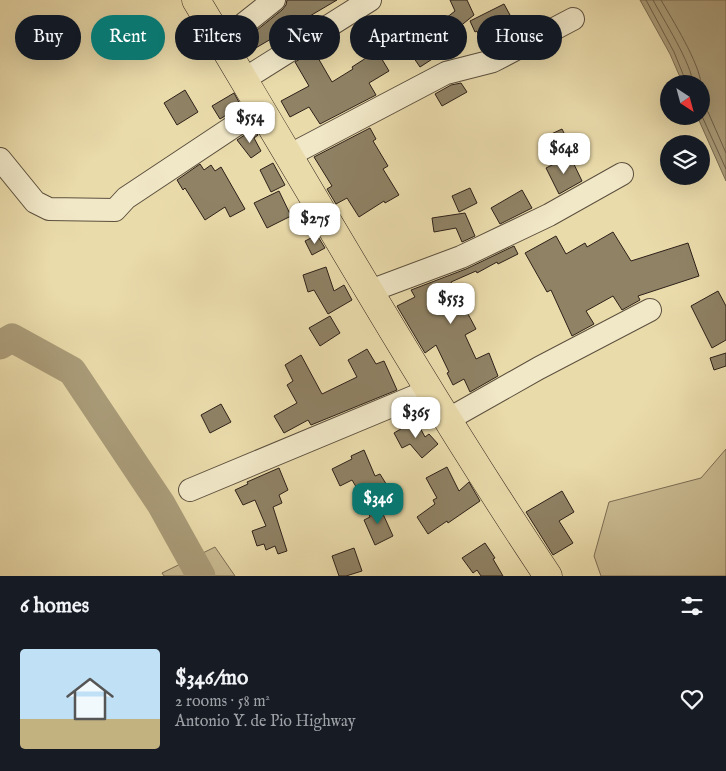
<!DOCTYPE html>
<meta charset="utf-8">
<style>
:root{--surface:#171b24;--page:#242831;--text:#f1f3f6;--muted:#9ea1a6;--line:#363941;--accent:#0f766e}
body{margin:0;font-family:"IM FELL English",serif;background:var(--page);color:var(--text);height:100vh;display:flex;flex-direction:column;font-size:19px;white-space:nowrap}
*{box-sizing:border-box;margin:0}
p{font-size:16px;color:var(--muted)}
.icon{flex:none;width:28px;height:28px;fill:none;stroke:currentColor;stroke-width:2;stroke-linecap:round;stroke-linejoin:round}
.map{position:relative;height:576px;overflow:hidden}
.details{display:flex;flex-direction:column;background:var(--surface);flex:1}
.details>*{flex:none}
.top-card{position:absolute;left:15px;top:15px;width:696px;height:45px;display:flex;gap:10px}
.needle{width:32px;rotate:144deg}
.buttons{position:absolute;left:660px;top:75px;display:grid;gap:10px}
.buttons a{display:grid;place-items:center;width:50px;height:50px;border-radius:50%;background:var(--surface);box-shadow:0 5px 20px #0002;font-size:25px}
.price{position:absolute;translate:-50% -42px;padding:0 11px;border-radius:10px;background:#fff;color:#222;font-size:16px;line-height:32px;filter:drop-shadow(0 1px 2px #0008)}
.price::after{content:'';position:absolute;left:50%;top:30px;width:15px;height:11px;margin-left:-8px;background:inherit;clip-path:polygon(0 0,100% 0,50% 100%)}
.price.active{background:var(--accent);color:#fff}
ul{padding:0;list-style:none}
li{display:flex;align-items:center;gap:15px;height:125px;padding:0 20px}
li+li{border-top:1px solid var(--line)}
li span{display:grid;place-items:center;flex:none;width:140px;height:100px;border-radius:5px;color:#555}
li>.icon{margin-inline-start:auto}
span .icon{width:60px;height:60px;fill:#fffc;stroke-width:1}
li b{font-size:21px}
h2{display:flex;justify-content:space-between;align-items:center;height:60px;padding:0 20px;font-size:21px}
.pill{padding:0 18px;border-radius:22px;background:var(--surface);box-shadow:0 5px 20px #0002;font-size:18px;line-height:45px}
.pill.active{background:var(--accent);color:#fff}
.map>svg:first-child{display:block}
.green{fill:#cabb92;stroke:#7c6e56}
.water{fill:#aa9c79;stroke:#786b53}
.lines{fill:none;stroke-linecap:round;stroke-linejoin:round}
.shore{stroke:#6c5e49;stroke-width:1}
.river{stroke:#aa9c79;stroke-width:29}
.building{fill:#8f8265;stroke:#2d2119}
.minor-casing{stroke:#5c503e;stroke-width:24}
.highway-casing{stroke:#2d2119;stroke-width:29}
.minor{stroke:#f1e8c8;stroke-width:22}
.highway{stroke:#eadbab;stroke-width:28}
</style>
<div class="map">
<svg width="726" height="576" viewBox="0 0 726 576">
<rect width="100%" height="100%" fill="#eadbab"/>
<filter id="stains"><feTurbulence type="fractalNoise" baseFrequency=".004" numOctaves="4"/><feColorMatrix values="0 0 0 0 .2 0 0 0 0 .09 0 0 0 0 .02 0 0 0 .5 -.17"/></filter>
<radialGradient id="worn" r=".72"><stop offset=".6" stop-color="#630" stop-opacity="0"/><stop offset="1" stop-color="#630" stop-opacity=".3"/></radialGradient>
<g class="green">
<polygon points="726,449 726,576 601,576 594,556 609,502 701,478"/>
<polygon points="215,547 235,576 164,576 162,573"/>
</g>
<polygon class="water" points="640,0 726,0 726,181 697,116 701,116 701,84 683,84 670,54"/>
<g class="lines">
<g class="shore">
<polyline points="646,0 674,52 687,84"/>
<path d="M 653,0 C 663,19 692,64 693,84"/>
<path d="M 661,0 C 672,19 700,64 701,84"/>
<polyline points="701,106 708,112 726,153"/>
<polyline points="701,114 726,169"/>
</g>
<polyline class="river" points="0,345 12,338 72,371 161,504 201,576"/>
</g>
<g class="building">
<polygon points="287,0 337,0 254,49 247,38 282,10 286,5"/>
<polygon points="450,0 467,0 474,15 432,49 437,56 420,67 407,48 416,42 407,23 419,17 427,33 455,11"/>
<polygon points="504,4 510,15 493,23 500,42 484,50 477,31 475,32 470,21"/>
<polygon points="314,51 332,82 353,69 352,67 377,51 389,71 369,83 376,95 320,124 309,107 290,117 281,101 309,86 295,62"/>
<polygon points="461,83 467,92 442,106 435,94 451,85"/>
<polygon points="185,90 198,112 177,125 164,103"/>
<polygon points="234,93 241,106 220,119 212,106"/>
<polygon points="370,128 376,139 373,141 388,166 383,169 399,195 385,203 384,201 359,217 347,198 336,204 327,189 332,186 314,157"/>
<polygon points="254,129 258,135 254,138 261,151 251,158 237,140"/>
<polygon points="562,129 572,149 557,157 547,136"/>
<polygon points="570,156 582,181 559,194 546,168"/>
<polygon points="273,163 285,185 271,192 260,170"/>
<polygon points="200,164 204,170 211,165 215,171 221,167 245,209 230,217 225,207 205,220 185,188 183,190 177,180"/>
<polygon points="470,188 477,203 459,212 452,196"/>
<polygon points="522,190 532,208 500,224 491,208"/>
<polygon points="279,191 291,216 267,228 254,203"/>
<polygon points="465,213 475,236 462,242 456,228 434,232 432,218"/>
<polygon points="613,232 631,261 688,243 699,276 638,296 640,300 622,310 613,296 586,311 594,324 572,336 551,290 547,292 525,253 556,236 566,254 585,243 587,247"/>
<polygon points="317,235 325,248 312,255 305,241"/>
<polygon points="514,246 518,254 498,264 497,262 477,273 476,271 451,282 476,329 465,335 476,359 489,353 498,376 470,392 464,379 453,385 447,373 449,372 436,345 425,353 397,306 415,297 411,290 466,269"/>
<polygon points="326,267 334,291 344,285 352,300 328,314 314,290 308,292 303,275"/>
<polygon points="718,291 726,306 726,340 712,348 691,306"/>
<polygon points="330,316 340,333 320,346 309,328"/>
<polygon points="367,349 376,364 384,361 397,390 311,425 308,420 284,433 274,416 297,403 287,385 293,381 285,365 301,355 322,394 357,377 348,360"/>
<polygon points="726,353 726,366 714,370 710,358"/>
<polygon points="221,404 231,422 210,433 201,415"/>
<polygon points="416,420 425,437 429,434 438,444 422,458 410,444 402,448 394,433"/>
<polygon points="364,450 375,476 380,474 388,487 366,507 361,495 352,480 340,486 332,469 352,459 351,456"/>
<polygon points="447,467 459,491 469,482 480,501 448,523 447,521 428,534 417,517 435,504 433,500 437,498 426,478"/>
<polygon points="279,468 288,490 279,495 282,503 273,507 287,551 278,554 275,546 266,550 264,544 257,546 252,531 266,526 255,500 243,505 235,490 248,484 247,482"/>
<polygon points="562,491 574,512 559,521 573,543 553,555 526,512"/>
<polygon points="378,503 393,536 375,545 364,520 370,517 367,509"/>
<polygon points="485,543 495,558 493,559 503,576 481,576 477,570 473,573 462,558"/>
<polygon points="354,548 362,571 346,576 339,576 332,556"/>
</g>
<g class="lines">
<defs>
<g id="minor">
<polyline points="221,42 274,0"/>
<polyline points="243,80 370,0"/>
<polyline points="290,155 446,73 493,61 573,19"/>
<polyline points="0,159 35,202 49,209 115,210 126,198 260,109"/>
<polyline points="370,291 461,257 549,215 622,174"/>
<polyline points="447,420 539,368 650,310"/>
<polyline points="190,490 430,390"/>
</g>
<path id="highway" d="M 196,0 C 312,193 423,389 548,576"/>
</defs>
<use href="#minor" class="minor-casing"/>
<use href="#highway" class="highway-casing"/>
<use href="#minor" class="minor"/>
<use href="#highway" class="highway"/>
</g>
<rect width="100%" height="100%" filter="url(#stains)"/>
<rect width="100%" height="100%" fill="url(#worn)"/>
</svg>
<div class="buttons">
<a><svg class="needle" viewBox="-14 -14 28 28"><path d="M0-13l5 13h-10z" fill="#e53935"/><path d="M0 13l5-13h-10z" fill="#9ea1a6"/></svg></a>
<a><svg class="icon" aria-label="layers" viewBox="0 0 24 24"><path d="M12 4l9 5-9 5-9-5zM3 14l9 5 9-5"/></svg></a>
</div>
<b class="price" style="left:250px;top:144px">$554</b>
<b class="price" style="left:564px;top:175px">$648</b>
<b class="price" style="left:315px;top:245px">$275</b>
<b class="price" style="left:451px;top:325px">$553</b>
<b class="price" style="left:416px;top:439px">$365</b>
<b class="price active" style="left:378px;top:525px">$346</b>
<div class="top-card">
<a class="pill">Buy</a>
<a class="pill active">Rent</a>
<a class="pill">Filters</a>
<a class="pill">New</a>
<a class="pill">Apartment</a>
<a class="pill">House</a>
</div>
</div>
<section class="details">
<h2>6 homes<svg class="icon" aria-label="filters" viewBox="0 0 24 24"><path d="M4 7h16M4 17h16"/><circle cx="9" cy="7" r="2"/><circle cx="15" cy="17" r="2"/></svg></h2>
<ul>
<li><span style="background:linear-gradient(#bfe0f5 70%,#c2b280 0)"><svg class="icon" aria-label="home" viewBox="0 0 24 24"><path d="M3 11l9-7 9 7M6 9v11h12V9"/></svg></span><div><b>$346/mo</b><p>2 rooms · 58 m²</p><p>Antonio Y. de Pio Highway</p></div><svg class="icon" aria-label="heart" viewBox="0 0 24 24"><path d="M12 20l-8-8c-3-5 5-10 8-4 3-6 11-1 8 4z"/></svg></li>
</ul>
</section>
